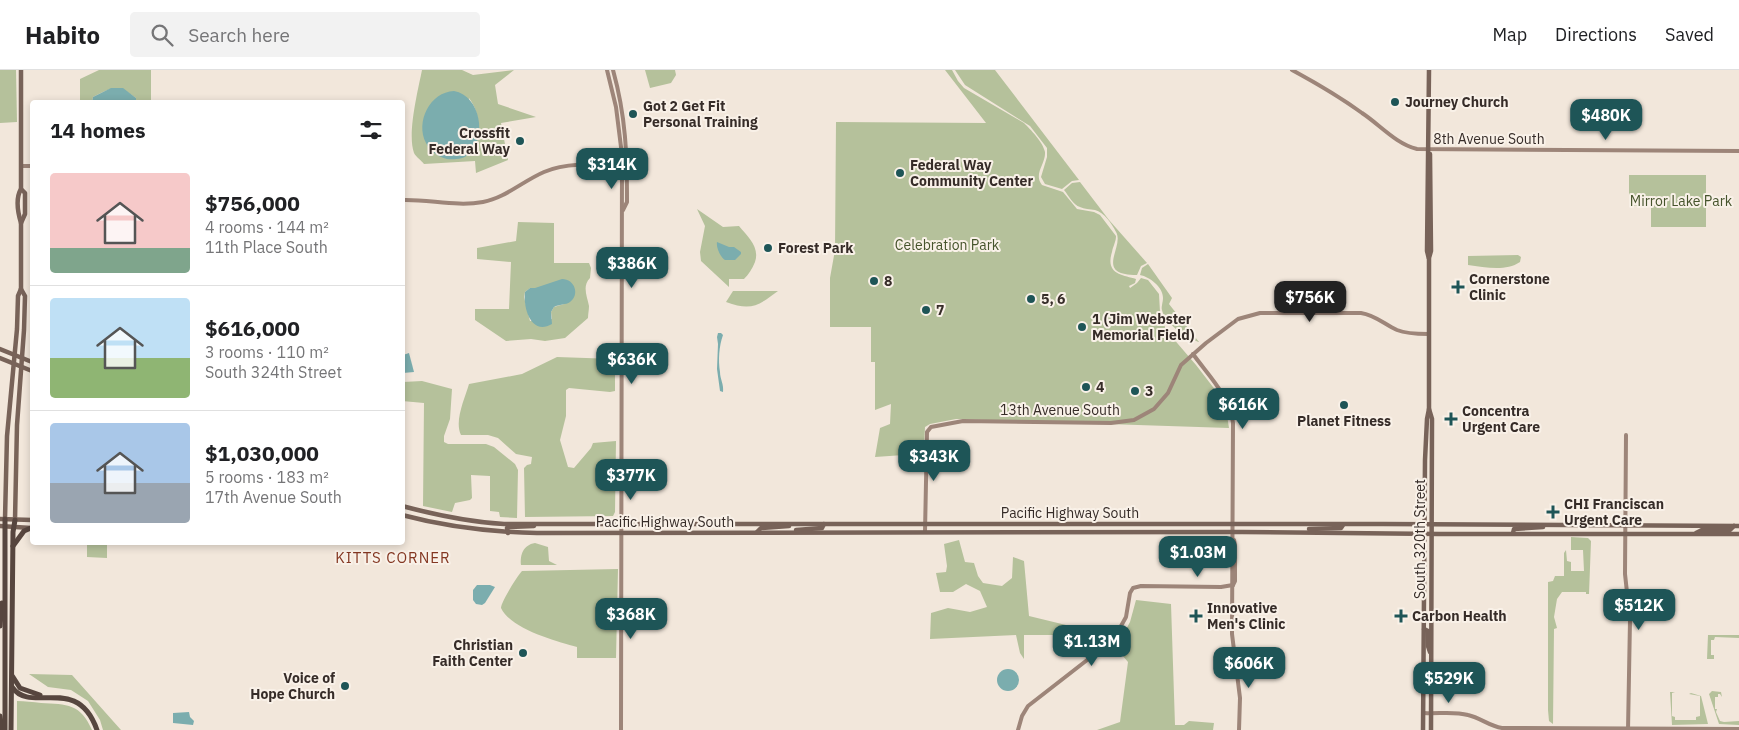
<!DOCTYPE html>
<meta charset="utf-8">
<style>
:root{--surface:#fff;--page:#f2f2f2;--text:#202124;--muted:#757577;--line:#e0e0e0;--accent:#1e5557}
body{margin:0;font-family:"IBM Plex Sans",sans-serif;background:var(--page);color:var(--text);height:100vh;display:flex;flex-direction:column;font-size:19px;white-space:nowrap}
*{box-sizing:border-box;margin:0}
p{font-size:16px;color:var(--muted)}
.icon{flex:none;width:28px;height:28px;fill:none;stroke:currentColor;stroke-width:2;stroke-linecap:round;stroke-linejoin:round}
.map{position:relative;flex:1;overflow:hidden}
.drawer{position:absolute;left:30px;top:30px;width:375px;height:445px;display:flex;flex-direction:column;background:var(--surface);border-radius:5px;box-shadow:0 2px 8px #0003}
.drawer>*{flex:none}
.price{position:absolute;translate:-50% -42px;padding:0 11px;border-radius:10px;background:var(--accent);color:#fff;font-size:16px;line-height:32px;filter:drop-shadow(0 1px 2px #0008)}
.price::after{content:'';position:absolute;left:50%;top:30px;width:15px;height:11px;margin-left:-8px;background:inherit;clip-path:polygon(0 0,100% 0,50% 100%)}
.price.on{background:#222;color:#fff}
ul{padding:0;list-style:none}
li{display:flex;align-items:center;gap:15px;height:125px;padding:0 20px}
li+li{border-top:1px solid var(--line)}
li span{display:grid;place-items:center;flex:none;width:140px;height:100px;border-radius:5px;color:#555}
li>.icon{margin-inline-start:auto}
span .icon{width:60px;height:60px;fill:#fffc;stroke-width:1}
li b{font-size:21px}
h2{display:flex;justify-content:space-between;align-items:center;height:60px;padding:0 20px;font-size:21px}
header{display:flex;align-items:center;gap:30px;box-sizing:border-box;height:70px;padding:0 25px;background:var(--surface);border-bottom:1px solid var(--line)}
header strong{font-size:24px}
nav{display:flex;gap:28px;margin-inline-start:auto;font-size:18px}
.search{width:350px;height:45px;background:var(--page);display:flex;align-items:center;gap:12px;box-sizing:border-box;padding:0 18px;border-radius:5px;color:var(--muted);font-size:19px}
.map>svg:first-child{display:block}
.green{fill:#b5c19b;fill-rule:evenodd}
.water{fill:#7badae}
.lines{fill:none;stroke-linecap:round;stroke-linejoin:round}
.secondary{stroke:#9d8579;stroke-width:4}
.primary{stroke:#786359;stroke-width:4.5}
.highway{stroke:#57463f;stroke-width:5}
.poi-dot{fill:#1e5557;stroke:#f9f1e8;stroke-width:2}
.labels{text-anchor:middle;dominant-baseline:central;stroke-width:4;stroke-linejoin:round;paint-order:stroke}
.poi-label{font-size:14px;font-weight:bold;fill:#362c28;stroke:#f9f1e8;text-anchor:start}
.street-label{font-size:14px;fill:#362c28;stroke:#f9f1e8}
.park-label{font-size:14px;fill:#46542c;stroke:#f9f1e8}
.neighbourhood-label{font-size:15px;letter-spacing:1px;fill:#843722;stroke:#f9f1e8}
</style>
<header>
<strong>Habito</strong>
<div class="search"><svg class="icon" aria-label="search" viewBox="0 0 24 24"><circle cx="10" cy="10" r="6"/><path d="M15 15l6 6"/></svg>Search here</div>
<nav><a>Map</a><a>Directions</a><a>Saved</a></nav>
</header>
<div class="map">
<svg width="1739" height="660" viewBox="0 0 1739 660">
<rect width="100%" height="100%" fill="#f2e7db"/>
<g class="green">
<polygon points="0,0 16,0 17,52 0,53"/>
<path d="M 99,0 L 151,0 L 151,32 L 136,32 L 136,28 C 116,13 114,17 93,27 L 92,32 L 80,32 L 80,9 Z"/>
<path d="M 422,0 L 462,0 L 473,5 L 514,0 L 495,15 L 498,34 L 536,47 L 501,53 L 508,90 L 476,103 L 475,91 L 424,94 C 421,90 416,87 414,83 C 407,64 418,20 422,0 ZM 469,28 C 481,44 480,63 472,81 Z"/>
<polygon points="645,0 675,0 676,5 671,13 650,18"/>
<path d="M 945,0 L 952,0 L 958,11 L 964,18 L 1024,53 C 1030,59 1043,72 1045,82 C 1046,94 1033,104 1042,115 L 1063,122 L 1077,139 L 1094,142 L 1100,145 L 1116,166 C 1116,172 1113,176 1112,182 C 1105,204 1122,205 1136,209 L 1135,213 L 1129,216 L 1130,218 L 1137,213 L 1141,208 L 1148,210 L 1159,224 L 1160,242 L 1166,260 L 1196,295 L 1223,330 L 1226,339 L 1229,358 L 956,349 L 930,354 L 925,357 L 923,398 L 908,400 L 906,391 L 917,391 L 918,384 L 875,387 L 880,358 L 890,354 L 891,334 L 875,340 L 875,292 L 871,292 L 871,257 L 830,257 L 830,208 L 835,180 L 836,52 L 986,53 Z"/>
<polygon points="955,0 995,0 1079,110 1072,111 1062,119 1045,114 1041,107 1047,87 1047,78 1030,56 965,15"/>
<polygon points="1629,105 1706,105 1706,157 1651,157 1651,136 1629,136"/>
<path d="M 1080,112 L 1109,150 L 1147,193 L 1141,196 L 1137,205 C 1093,205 1125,177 1116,162 C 1112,154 1104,142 1095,140 C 1090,139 1084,139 1080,137 C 1073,135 1069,126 1064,120 L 1072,113 Z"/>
<path d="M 697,139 L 723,157 L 739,156 C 748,167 760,177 755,192 C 752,199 749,204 744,209 L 729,209 L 729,217 L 701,191 L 700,182 L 705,156 Z"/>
<path d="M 518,152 L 554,153 L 554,193 L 589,193 L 591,198 L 590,208 C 582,216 587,226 589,236 C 589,240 588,244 588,248 L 565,268 L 545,271 L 531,269 L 506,271 L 475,250 L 475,239 L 509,239 L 511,192 L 477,189 L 477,178 L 516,171 ZM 530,218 L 535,218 L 564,234 L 554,237 L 551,242 L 552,249 L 530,251 L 524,227 L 525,222 Z"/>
<path d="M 1518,185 L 1521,187 L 1520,192 C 1505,202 1485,197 1468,195 L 1468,186 Z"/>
<path d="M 1148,194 L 1172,228 L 1169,234 L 1199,272 C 1197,272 1177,261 1176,259 C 1171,255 1163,246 1162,240 C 1161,237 1163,232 1163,228 C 1163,217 1150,207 1140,205 L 1142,198 Z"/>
<path d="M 733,221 L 778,221 C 758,236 751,241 726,232 Z"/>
<path d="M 557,287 L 615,289 L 615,321 L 610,322 L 569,318 L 566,320 L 566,346 L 560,370 L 568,397 L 574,398 L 591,378 L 593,373 L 616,371 L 615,442 L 613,446 L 525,447 L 524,398 L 527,395 L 531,394 L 532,387 L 516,384 L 498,368 L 488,365 L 461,365 C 454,351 465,328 469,314 L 522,304 Z"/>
<polygon points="422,311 452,319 450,349 444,366 444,372 448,374 486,374 494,377 515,394 518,400 517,448 500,447 499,442 490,441 490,406 471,405 472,428 470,430 455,433 452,442 423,436 424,333 402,331 403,312"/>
<polygon points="1571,467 1588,468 1591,471 1589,524 1586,524 1586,522 1562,522 1557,529 1554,547 1557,558 1554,559 1553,654 1549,651 1548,640 1548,512 1553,511 1555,506 1564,506 1564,483 1566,480 1567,491 1571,492 1571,501 1584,501 1583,480 1571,480"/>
<polygon points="959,470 965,492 974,493 978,506 983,513 1002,516 1012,508 1013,487 1024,491 1029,546 1066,555 1070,565 1024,565 1024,589 1020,583 1016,565 930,569 931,543 948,538 970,542 987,537 980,521 966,514 953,522 940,522 936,503 946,502 947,496 944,474"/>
<polygon points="87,473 107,473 107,488 87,487"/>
<path d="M 535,473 L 548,477 L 549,491 L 557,495 L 521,495 C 520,485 523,475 535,473 Z"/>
<path d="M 618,499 L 616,588 L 577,588 L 577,577 C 556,571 511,559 501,538 C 501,532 518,505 522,501 Z"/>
<polygon points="1136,530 1171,534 1175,655 1184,655 1189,651 1214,653 1213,660 1097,660 1120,652 1128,592 1116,578 1130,552"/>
<polygon points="1708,565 1739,565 1739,568 1715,567 1714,570 1711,570 1711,585 1714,585 1714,589 1707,589"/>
<polygon points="29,604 72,605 121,660 103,660 100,650 88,631 71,620 48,617"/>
<polygon points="1712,621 1721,622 1722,627 1720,624 1718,624 1718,627 1715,627 1715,639 1717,639 1716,642 1720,651 1724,652 1739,651 1739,655 1719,654 1709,624"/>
<polygon points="1670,622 1675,622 1672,623 1672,646 1675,647 1675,650 1696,650 1696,647 1700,646 1700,626 1689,624 1691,623 1701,626 1708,654 1672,655"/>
<path d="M 17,631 C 25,631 33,632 41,633 C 67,634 81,634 92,660 L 17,660 Z"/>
</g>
<g class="water">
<polygon points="111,18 123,18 136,28 136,32 92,32 93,27"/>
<path d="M 454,21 C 481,26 487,68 469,84 C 464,89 454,90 447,89 C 438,87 430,81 426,73 C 415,52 430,22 454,21 Z"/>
<path d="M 717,172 L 729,177 L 734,177 L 741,182 L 741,184 L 735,190 L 725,190 C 720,187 716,177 717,172 Z"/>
<path d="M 562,209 C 575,209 580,225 570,232 C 566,235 559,234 554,237 L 551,242 L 552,254 C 531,266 523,238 525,222 L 530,218 L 535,218 Z"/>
<path d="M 718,263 L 721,263 L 723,265 C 719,276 718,290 720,302 C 720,309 724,314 723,322 L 720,321 L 717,299 L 718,274 L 717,267 Z"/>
<polygon points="409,283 414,302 403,303 403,285"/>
<polygon points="477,515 490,515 495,517 485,533 482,535 476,534 473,530 473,520"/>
<circle cx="1008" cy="610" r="11"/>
<polygon points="189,642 190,647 194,651 193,655 173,653 173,643"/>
</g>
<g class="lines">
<g class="secondary">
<polyline points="607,0 616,37 622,85 621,660"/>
<path d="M 613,0 C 626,47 627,84 627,132 L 623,140"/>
<path d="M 1292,0 C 1316,13 1340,27 1362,43 C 1379,54 1396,74 1417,79 L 1739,81"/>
<polyline points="21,96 32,96"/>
<path d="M 402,130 C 429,129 456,137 483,132 C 505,128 523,111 544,102 C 569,91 601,95 627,96"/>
<path d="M 1193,284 C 1208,305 1230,326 1233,353 L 1232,564 L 1240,628 L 1239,660"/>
<polyline points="1626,365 1625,504 1630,550 1628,660"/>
<path d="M 925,462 L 927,362 L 931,357 L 963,351 L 1111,353 L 1134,350 L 1154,339 L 1168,323 L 1181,295 L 1206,273 L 1238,249 L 1260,243 L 1361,243 C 1375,245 1384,254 1397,260 C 1407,264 1418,264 1428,264"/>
<polyline points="1233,515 1235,511 1235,475 1234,470"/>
<path d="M 1424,643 C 1438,644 1454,641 1468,645 C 1481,648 1489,656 1502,658 L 1739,659"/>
<polyline points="1018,660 1022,646 1028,636 1100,580 1116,565 1126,547 1130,523 1133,518 1141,516 1221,517 1233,515"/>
</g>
<g class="primary">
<polyline points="1429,0 1427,181 1429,189 1429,339 1432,349 1431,660"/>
<polyline points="21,119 25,123 25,144 21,153"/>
<polyline points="1429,188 1431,181 1430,84"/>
<polyline points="0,279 32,292"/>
<polyline points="0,288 32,301"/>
<path d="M 402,436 C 436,445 470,452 504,454 L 1383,454 L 1739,456"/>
<path d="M 402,445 C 447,457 491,462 537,463 L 1242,462 L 1439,464 L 1739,464"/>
<polyline points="0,449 32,450"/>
<path d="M 5,449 L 7,366 L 17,259 L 18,226 L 21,219 L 21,153 C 18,143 15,129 21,119 L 21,0"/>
<polyline points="15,450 17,355 24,260 25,226 21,219"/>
<polyline points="0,456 31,458"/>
<polyline points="1309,459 1341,458 1343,455"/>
<polyline points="796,460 822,458 824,454"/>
<polyline points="757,462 761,458 789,456"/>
<polyline points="508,463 507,458 510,457 534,456"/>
<polyline points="1513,463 1514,459 1543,457"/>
<polyline points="1696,463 1702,460 1730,460 1734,456"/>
<polyline points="1424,559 1428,561 1428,576 1430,582"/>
<polyline points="1423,660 1425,390 1427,349 1429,339"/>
</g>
<g class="highway">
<polyline points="13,476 24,461 31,458"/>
<polyline points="0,556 2,533"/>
<polyline points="13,607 20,618 40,625"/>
<path d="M 12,617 C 31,645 77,603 97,660"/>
<polyline points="0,646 2,660"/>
<polyline points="5,660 5,449"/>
<polyline points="11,660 13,462 15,450"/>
</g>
</g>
<g class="poi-dot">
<circle cx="1395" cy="32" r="5"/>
<circle cx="633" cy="44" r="5"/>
<circle cx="520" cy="71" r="5"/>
<circle cx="900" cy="103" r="5"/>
<circle cx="768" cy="178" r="5"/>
<circle cx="874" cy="211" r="5"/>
<path d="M1455.5 209.5h5v5h5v5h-5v5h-5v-5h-5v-5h5z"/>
<circle cx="1031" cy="229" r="5"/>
<circle cx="926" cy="240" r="5"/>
<circle cx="1082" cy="257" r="5"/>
<circle cx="1086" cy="317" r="5"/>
<circle cx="1135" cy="321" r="5"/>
<circle cx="1344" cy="335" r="5"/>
<path d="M1448.5 341.5h5v5h5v5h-5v5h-5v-5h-5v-5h5z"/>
<path d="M1550.5 434.5h5v5h5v5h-5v5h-5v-5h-5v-5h5z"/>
<path d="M1193.5 538.5h5v5h5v5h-5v5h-5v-5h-5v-5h5z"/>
<path d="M1398.5 538.5h5v5h5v5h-5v5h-5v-5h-5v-5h5z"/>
<circle cx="523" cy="583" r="5"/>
<circle cx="345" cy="616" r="5"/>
</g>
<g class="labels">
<g class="poi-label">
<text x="1405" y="32">Journey Church</text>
<text x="643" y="36">Got 2 Get Fit<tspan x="643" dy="16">Personal Training</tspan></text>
<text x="510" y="63" text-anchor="end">Crossfit<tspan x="510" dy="16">Federal Way</tspan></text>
<text x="910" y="95">Federal Way<tspan x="910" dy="16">Community Center</tspan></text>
<text x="778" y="178">Forest Park</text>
<text x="1469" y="209">Cornerstone<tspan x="1469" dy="16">Clinic</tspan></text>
<text x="884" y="211">8</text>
<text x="1041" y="229">5, 6</text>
<text x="936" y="240">7</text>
<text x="1092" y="249">1 (Jim Webster<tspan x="1092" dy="16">Memorial Field)</tspan></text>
<text x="1096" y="317">4</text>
<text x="1145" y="321">3</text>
<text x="1462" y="341">Concentra<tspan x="1462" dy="16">Urgent Care</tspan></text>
<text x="1344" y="351" text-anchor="middle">Planet Fitness</text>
<text x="1564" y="434">CHI Franciscan<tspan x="1564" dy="16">Urgent Care</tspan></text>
<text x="1207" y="538">Innovative<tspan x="1207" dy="16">Men's Clinic</tspan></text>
<text x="1412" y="546">Carbon Health</text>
<text x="513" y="575" text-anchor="end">Christian<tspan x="513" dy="16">Faith Center</tspan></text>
<text x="335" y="608" text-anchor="end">Voice of<tspan x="335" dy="16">Hope Church</tspan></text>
</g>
<g class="street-label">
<text x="1489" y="69">8th Avenue South</text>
<text x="1060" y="340">13th Avenue South</text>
<text x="1070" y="443">Pacific Highway South</text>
<text x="665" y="452">Pacific Highway South</text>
<text transform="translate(1420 469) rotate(-90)">South 320th Street</text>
</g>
<g class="park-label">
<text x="1681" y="131">Mirror Lake Park</text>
<text x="947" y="175">Celebration Park</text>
</g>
<g class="neighbourhood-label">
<text x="393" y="487">KITTS CORNER</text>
</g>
</g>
</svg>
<b class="price" style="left:1606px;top:71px">$480K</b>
<b class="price" style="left:612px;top:120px">$314K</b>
<b class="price" style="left:632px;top:219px">$386K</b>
<b class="price on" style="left:1310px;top:253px">$756K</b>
<b class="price" style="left:632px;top:315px">$636K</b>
<b class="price" style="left:1243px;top:360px">$616K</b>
<b class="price" style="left:934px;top:412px">$343K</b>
<b class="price" style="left:631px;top:431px">$377K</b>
<b class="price" style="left:1198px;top:508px">$1.03M</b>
<b class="price" style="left:1639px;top:561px">$512K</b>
<b class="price" style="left:631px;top:570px">$368K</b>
<b class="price" style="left:1092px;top:597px">$1.13M</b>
<b class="price" style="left:1249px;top:619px">$606K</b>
<b class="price" style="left:1449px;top:634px">$529K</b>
<section class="drawer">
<h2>14 homes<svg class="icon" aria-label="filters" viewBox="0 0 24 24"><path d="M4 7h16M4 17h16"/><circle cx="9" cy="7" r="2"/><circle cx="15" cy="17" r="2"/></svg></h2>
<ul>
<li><span style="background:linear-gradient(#f6c9c9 75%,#7fa58c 0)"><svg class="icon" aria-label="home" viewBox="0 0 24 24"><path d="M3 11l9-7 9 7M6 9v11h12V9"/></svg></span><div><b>$756,000</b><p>4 rooms · 144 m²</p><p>11th Place South</p></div></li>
<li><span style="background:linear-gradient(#bfe0f5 60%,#8fb573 0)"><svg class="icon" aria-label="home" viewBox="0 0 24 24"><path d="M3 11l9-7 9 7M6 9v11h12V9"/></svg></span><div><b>$616,000</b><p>3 rooms · 110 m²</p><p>South 324th Street</p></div></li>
<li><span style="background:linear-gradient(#a9c7e8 60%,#9aa5b1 0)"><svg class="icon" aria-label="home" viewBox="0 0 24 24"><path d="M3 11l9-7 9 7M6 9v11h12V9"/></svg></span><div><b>$1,030,000</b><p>5 rooms · 183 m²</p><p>17th Avenue South</p></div></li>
</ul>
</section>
</div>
